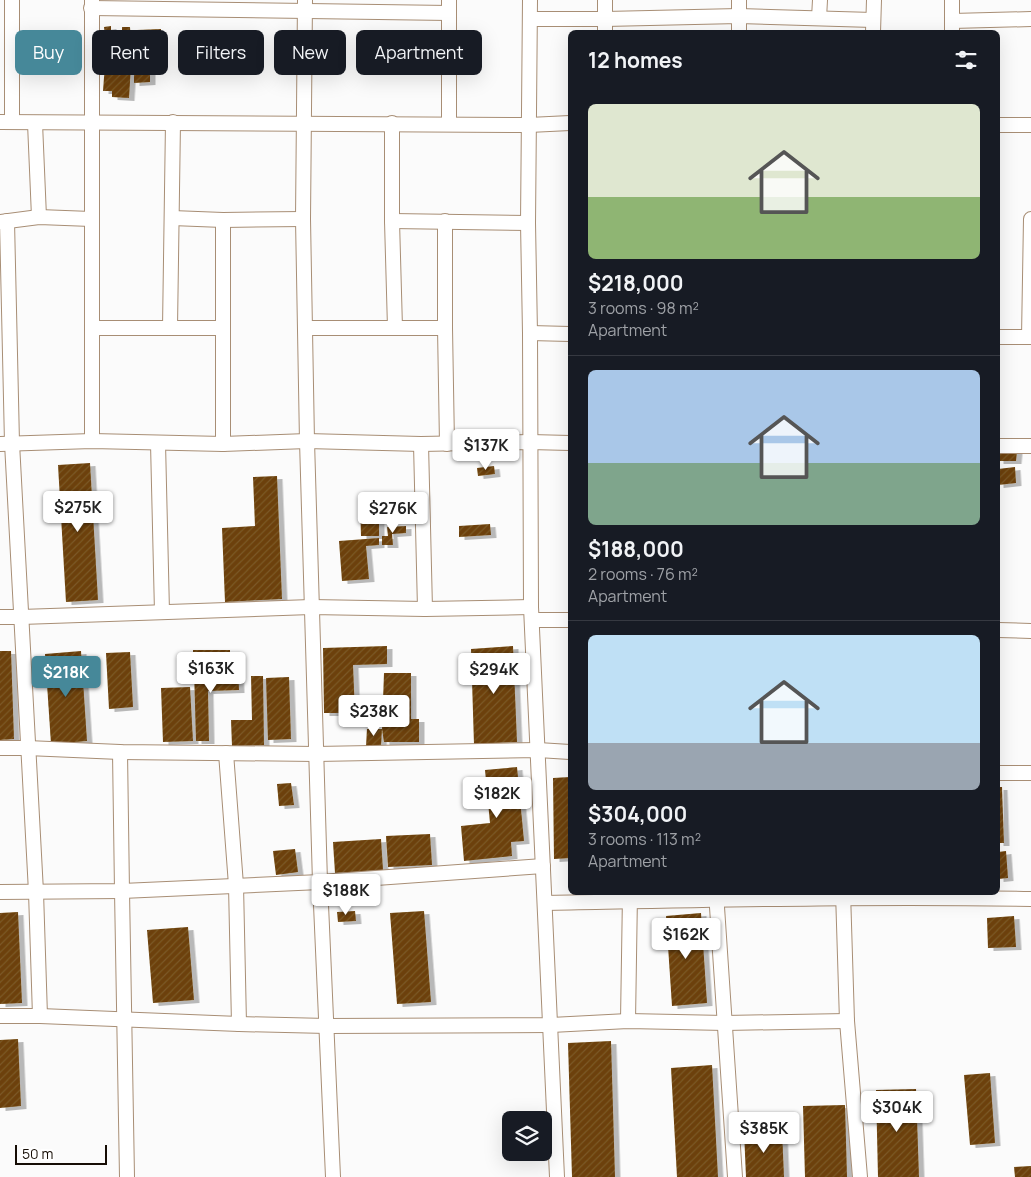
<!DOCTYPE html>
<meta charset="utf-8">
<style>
:root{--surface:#171b24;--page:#242831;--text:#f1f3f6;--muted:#9ea1a6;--line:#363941;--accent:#468899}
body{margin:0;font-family:Manrope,sans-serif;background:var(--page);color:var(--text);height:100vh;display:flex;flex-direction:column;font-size:19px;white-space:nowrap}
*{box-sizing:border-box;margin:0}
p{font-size:16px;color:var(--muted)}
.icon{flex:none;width:28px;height:28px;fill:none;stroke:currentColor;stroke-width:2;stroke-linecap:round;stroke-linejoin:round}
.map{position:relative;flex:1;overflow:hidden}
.drawer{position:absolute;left:568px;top:30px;width:432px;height:865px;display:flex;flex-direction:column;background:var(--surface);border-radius:8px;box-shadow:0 5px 20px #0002}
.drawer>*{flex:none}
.hud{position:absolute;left:15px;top:30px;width:475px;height:45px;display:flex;gap:10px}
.tools{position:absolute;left:502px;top:1111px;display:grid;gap:10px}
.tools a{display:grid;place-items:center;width:50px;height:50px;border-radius:8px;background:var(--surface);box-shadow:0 5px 20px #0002;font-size:25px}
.scale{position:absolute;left:15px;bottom:12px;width:92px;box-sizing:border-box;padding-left:5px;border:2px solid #160d05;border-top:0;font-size:14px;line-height:18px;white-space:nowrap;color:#160d05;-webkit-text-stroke:4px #fff;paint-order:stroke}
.price{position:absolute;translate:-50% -42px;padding:0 11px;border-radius:5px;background:#fff;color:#222;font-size:16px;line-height:32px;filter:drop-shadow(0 1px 2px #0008)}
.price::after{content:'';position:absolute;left:50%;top:30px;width:15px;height:11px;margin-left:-8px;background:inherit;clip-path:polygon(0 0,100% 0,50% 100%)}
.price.on{background:var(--accent);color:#fff}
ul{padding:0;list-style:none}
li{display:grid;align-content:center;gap:10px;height:265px;padding:0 20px}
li+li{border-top:1px solid var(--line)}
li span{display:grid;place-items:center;height:155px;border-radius:8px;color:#555}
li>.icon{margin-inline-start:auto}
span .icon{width:90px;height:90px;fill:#fffc;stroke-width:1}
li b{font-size:21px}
h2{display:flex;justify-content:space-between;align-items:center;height:60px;padding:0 20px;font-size:21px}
.pill{padding:0 18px;border-radius:8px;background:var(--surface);box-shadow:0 5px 20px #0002;font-size:18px;line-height:45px}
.pill.on{background:var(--accent);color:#fff}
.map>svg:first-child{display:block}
.building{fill:url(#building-hatch);filter:url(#shadow)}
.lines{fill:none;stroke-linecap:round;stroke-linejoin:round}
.minor-casing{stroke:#a88e75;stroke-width:16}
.minor{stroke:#fff;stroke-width:14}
</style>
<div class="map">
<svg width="1031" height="1177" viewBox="0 0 1031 1177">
<defs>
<pattern id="building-hatch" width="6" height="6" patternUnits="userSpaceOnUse" patternTransform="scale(1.25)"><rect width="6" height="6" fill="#6c4108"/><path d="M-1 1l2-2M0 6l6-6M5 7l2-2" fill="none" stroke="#7b582a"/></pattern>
<filter id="shadow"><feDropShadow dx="5.5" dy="3" stdDeviation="0" flood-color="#0004"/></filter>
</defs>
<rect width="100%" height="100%" fill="#fbfbfb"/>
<g class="building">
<polygon points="111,26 111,36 105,36 104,27"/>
<polygon points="122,27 130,27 131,44 122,44"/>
<polygon points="161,29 161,57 138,58 137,30"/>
<polygon points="128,49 128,63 123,63 123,57 114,57 113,50"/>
<polygon points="105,64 131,65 129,98 112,97 112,91 103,91"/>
<polygon points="134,64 150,64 150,82 134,83"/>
<polygon points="998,451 1017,451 1016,461 998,461"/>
<polygon points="90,463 98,600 66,602 58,465"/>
<polygon points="494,466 495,474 478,476 477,468"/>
<polygon points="1015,467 1016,483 998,485 998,469"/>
<polygon points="277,476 282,599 225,602 222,528 255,526 253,477"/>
<polygon points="360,500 379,500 379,536 361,536"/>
<polygon points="490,524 491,535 459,537 459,526"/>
<polygon points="406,526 406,533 392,534 393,545 382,545 382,536 388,536 387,527"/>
<polygon points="379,538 379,545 366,546 369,579 342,581 339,541"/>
<polygon points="387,646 387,664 353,665 355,713 324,713 323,648"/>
<polygon points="513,646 517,742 474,744 471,649"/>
<polygon points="193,650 230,650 230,664 193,663"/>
<polygon points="0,651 11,651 14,739 0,740"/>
<polygon points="81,651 87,741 51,744 45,654"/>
<polygon points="130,652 133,707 109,709 106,653"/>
<polygon points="238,667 239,690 208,691 209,741 196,741 194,669"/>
<polygon points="384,673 411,673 411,719 419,719 419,742 384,742 382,729"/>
<polygon points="251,676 263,676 264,745 232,746 231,720 252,720"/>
<polygon points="289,677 291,739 268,740 266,678"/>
<polygon points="190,687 193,741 163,742 161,688"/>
<polygon points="367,729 382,729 381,746 366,746"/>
<polygon points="517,767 524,841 511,842 512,856 464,861 461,826 490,823 485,770"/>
<polygon points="570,777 570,858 554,859 553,778"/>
<polygon points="291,783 294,805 279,806 277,784"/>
<polygon points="998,787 1002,787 1004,843 998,843"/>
<polygon points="430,834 432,865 388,867 386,836"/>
<polygon points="381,839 383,870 335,873 333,842"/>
<polygon points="295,849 298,872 276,875 273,851"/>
<polygon points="1006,851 1008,878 998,879 998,852"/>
<polygon points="355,911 356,921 338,922 337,912"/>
<polygon points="424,911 431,1002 397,1004 390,913"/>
<polygon points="18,912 22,1003 0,1004 0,913"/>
<polygon points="701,913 707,1003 672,1006 666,916"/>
<polygon points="1014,916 1016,947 988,948 987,918"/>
<polygon points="188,927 194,1000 153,1003 147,930"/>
<polygon points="18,1039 21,1106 0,1108 0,1040"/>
<polygon points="611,1041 615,1177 572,1177 568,1043"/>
<polygon points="712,1065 718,1177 677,1177 671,1068"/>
<polygon points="990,1073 995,1143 970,1145 964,1075"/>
<polygon points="916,1089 919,1177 878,1177 876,1090"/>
<polygon points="845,1105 847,1177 805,1177 803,1106"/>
<polygon points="782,1130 784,1177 746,1177 744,1131"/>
<polygon points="1031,1166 1031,1177 1015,1177 1014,1167"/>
</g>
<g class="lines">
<defs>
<g id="minor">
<polyline points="12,0 12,122"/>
<polyline points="92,0 92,441"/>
<polyline points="305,0 303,219 307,441 320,882 333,1177"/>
<polyline points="449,0 449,124"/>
<polyline points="530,0 528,223 530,333 531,607 557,1177"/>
<polyline points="605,0 605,32"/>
<polyline points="739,0 739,32"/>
<polyline points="91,8 449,13"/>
<polyline points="819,18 820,0"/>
<polyline points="530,19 605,19 739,16 873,20"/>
<polyline points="952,21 1031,19"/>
<polyline points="873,32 874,0"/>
<polyline points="952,32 952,0"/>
<polyline points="0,122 529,125 570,123"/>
<polyline points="35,123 39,217"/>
<polyline points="392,123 392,221 395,328"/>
<polyline points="998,125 1031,125"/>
<polyline points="172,218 223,220 303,219"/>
<polyline points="223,220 223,444"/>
<polyline points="7,221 12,443 36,892 40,1016"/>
<polyline points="392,221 528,223"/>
<polyline points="445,221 445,328 447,444"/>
<polyline points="0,222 39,217 91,219"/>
<polyline points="92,328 222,328"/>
<polyline points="170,328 173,122"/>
<polyline points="306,328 445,328"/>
<polyline points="530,333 570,334"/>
<polyline points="998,337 1031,337"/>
<polyline points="1029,337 1031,219"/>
<polyline points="158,443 162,612"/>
<polyline points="0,444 92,441 223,444 307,441 421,444 530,442 570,443"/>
<polyline points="421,444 425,609"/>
<polyline points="998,446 1031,446"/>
<polyline points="0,617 21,617 311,607 425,609 531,607"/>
<polyline points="532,620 570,620"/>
<polyline points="998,630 1031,631"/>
<polyline points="0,748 27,748 120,752 316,754 538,750 570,752"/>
<polyline points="120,752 122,891 127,1177"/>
<polyline points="226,753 236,885 239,1024"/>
<polyline points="998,773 1031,773"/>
<polyline points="0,892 122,891 320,882 543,866"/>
<polyline points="716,892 735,1177"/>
<polyline points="843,892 847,1021 860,1177"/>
<path d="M 545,903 C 707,900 869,896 1031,899"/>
<polyline points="0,1016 40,1016 239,1024 327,1026 551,1025 628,1021 725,1023 847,1021"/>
<polyline points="628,1021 630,894"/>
</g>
</defs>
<use href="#minor" class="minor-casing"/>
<use href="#minor" class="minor"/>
</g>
</svg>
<div class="tools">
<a><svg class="icon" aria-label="layers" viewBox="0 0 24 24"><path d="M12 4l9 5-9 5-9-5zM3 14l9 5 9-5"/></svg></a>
</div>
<div class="scale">50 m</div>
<b class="price" style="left:486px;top:471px">$137K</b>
<b class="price" style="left:78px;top:533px">$275K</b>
<b class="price" style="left:393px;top:534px">$276K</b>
<b class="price" style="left:211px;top:694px">$163K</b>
<b class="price" style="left:494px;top:695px">$294K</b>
<b class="price on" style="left:66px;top:698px">$218K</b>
<b class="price" style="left:374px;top:737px">$238K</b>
<b class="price" style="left:497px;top:819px">$182K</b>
<b class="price" style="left:346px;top:916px">$188K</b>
<b class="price" style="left:686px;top:960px">$162K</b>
<b class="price" style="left:897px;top:1133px">$304K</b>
<b class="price" style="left:764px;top:1154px">$385K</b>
<div class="hud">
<a class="pill on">Buy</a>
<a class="pill">Rent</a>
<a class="pill">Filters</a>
<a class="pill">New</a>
<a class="pill">Apartment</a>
</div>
<section class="drawer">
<h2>12 homes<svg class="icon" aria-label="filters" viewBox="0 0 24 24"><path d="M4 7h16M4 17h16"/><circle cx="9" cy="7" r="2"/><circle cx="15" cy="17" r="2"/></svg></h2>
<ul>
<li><span style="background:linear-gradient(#dfe7d0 60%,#8fb573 0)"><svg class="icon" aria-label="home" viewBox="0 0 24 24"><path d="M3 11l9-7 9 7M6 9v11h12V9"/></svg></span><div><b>$218,000</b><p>3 rooms · 98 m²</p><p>Apartment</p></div></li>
<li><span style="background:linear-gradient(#a9c7e8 60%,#7fa58c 0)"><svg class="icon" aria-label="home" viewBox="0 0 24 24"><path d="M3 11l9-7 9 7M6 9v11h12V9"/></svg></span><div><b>$188,000</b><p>2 rooms · 76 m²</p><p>Apartment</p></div></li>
<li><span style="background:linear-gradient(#bfe0f5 70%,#9aa5b1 0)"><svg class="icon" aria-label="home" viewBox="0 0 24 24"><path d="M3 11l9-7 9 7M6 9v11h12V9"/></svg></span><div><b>$304,000</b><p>3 rooms · 113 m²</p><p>Apartment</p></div></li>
</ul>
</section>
</div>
